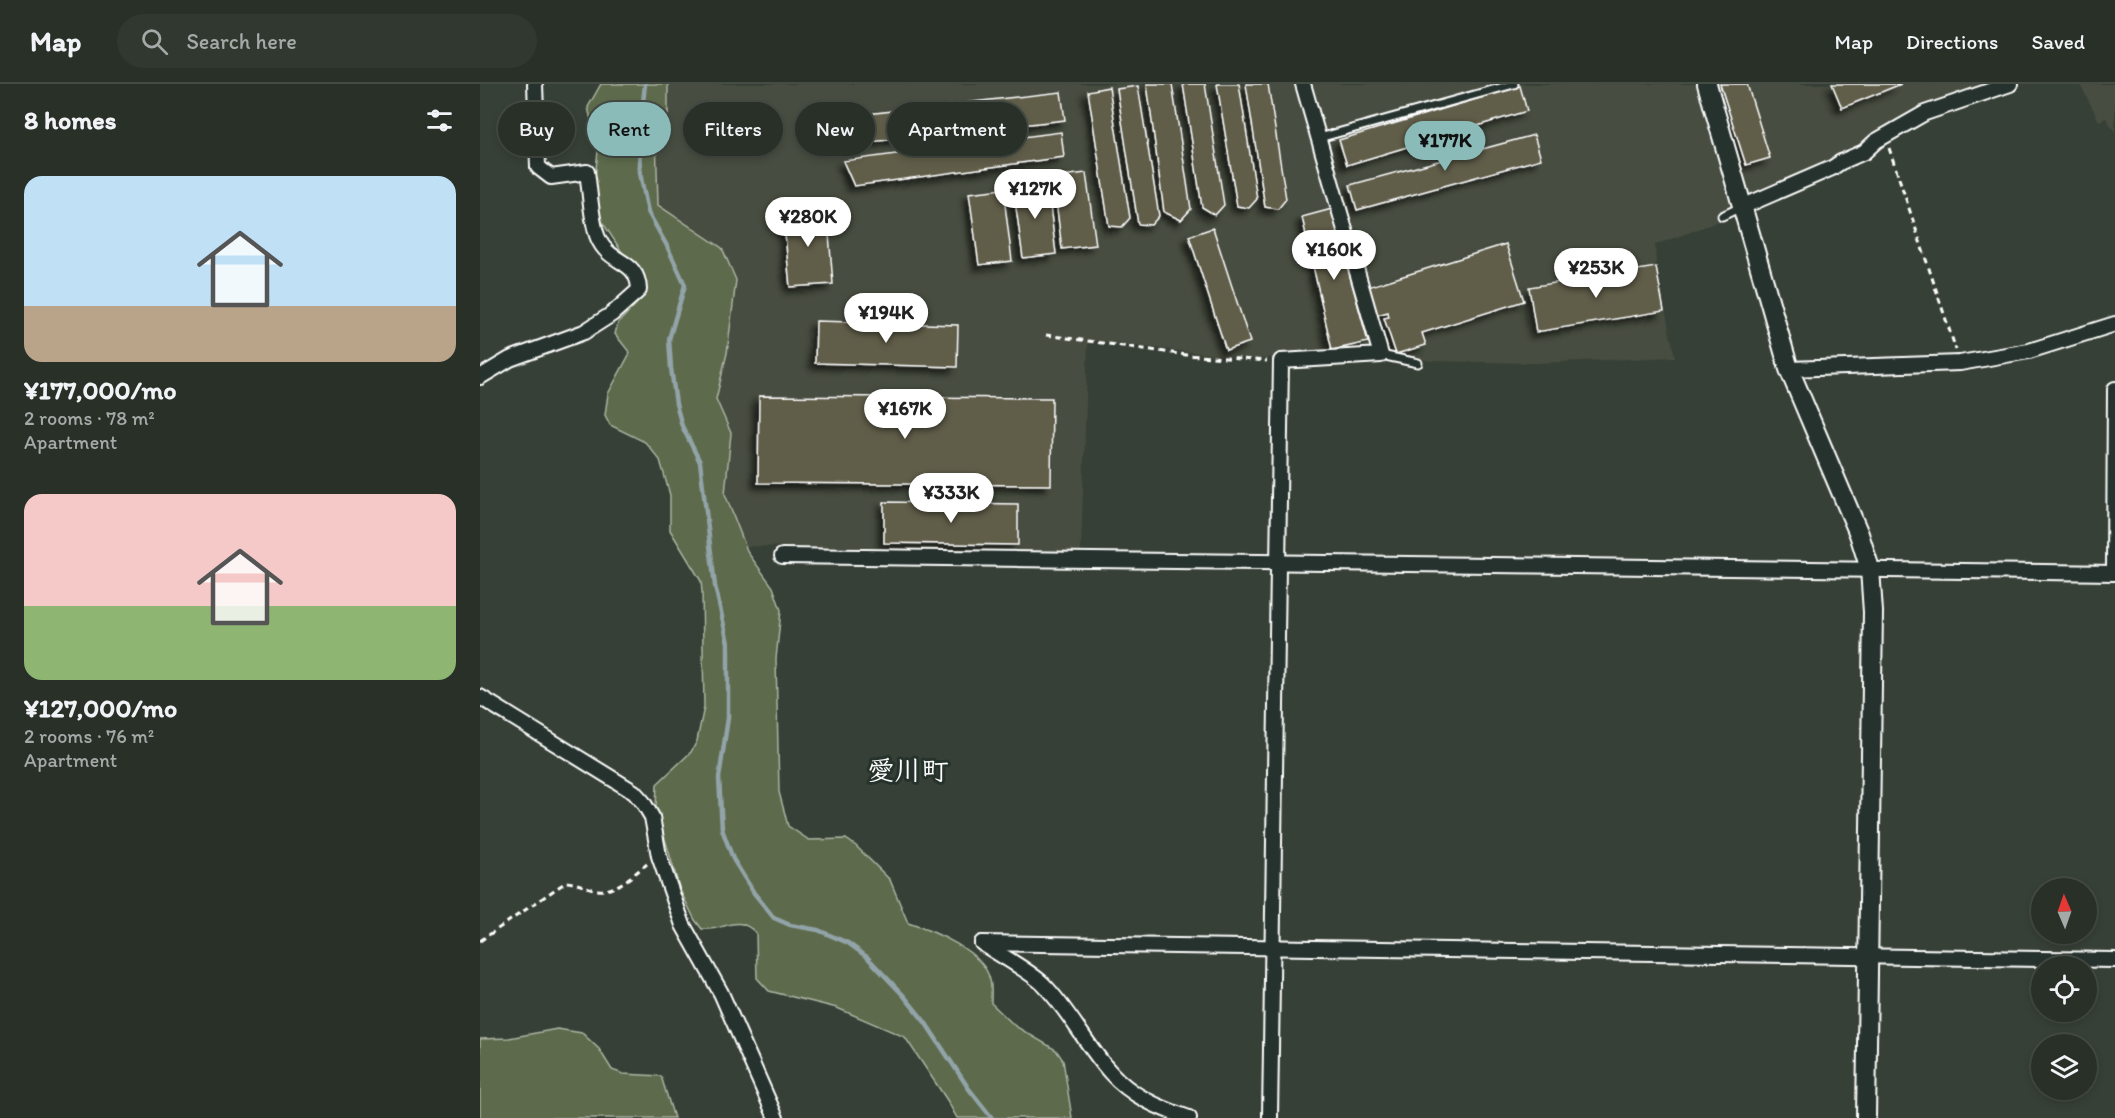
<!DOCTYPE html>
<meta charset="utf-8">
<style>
:root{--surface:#293028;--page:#313830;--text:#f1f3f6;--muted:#a5a9a8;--line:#454b45;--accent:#8bbbb9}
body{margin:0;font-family:Itim,"Klee One",sans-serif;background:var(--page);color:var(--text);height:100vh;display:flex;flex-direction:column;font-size:22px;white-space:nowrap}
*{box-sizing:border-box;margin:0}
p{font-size:20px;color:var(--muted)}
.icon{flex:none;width:33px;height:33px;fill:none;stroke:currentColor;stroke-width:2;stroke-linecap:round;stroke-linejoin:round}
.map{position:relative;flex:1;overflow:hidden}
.side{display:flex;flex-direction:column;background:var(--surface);width:480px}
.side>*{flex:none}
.top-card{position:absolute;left:18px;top:18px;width:570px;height:54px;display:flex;gap:12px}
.needle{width:39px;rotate:358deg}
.tools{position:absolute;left:1551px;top:794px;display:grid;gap:12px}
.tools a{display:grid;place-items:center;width:66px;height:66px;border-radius:50%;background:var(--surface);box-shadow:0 3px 9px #0003,0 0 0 2px var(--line);font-size:30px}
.price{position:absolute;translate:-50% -51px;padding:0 14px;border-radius:21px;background:#fff;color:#222;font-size:20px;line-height:39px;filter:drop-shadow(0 2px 3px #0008)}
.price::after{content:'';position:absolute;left:50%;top:36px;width:18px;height:14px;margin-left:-9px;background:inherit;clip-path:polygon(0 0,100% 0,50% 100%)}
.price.active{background:var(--accent);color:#111}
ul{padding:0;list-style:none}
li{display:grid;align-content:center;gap:12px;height:318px;padding:0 24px}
li span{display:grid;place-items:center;height:186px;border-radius:18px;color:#555}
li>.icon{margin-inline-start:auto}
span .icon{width:108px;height:108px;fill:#fffc;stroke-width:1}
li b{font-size:26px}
h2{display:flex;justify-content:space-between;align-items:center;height:72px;padding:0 24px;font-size:26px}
.chip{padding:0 21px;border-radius:27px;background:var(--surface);box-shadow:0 3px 9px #0003,0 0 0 2px var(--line);font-size:21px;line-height:54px}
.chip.active{background:var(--accent);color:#111}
header{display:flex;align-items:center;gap:36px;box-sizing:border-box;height:84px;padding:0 30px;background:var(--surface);border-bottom:2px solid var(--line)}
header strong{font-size:28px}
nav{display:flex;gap:33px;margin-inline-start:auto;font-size:21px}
.search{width:420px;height:54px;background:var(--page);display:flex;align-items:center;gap:15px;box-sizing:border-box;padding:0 21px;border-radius:33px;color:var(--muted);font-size:22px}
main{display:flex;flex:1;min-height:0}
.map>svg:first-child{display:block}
.built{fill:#474d40}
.green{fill:#5d6a4b;stroke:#aeb4a5;stroke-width:1.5}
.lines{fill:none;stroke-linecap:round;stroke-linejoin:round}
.stream{stroke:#92a4a9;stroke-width:4.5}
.building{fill:#605d4a;stroke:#fff;stroke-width:1.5;filter:url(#shadow)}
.service-casing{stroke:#fff;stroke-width:11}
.minor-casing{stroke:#fff;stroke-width:18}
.tertiary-casing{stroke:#fff;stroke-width:22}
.path{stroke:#fff;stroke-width:3;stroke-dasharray:6 4.5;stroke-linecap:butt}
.service{stroke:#26332d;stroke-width:7}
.minor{stroke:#26332d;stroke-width:14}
.tertiary{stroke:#26332d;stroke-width:18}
.labels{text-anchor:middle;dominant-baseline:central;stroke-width:6;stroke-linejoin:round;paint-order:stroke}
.district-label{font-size:27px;font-weight:bold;fill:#fff;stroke:#26332d}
</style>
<header>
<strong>Map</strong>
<div class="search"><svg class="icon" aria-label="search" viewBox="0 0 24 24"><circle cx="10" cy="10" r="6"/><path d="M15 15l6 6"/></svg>Search here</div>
<nav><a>Map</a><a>Directions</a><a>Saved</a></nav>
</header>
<main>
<section class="side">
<h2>8 homes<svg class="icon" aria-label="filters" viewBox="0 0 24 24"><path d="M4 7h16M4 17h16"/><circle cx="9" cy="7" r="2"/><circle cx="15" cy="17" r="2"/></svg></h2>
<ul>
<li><span style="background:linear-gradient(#bfe0f5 70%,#b9a48a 0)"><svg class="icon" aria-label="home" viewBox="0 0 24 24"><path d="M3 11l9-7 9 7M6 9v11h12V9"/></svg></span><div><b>¥177,000/mo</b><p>2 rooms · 78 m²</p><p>Apartment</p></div></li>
<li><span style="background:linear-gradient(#f6c9c9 60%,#8fb573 0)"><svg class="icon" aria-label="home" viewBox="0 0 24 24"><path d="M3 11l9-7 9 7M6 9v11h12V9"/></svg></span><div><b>¥127,000/mo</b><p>2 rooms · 76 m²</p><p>Apartment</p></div></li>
</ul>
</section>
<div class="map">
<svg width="1635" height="1034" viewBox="0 0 1635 1034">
<defs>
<filter id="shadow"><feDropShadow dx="-5.5" dy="5.5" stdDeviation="3" flood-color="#0009"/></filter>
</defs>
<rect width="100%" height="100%" fill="#374036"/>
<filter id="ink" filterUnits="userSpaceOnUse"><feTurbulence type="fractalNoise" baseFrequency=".0167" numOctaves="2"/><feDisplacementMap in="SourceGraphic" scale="12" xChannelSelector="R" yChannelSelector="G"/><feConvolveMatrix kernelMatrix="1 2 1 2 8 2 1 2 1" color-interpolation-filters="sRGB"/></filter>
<g filter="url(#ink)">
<g class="built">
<polygon points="169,0 1515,0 1394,55 1256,131 1175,161 1176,183 1195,273 1055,279 952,277 892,267 858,266 780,275 751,273 608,256 601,467 261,462 241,432 178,121"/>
<polygon points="1600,0 1635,0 1635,48 1626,34 1619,37"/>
</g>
<g class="green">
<path d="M 121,0 L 188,0 L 188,30 L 176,50 L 178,121 L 242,164 L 256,196 L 247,269 L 236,315 L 251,349 L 245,410 L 268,469 L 293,503 L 301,526 L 296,575 L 299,708 L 308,742 L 329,756 L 366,755 L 376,762 L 410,796 L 428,839 C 453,847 504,867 510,896 C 512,903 511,912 511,919 L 535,942 L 576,966 L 583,976 L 592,1034 L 477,1034 L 467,1016 L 425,953 L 357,924 L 289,907 L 277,894 L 276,849 C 256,829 246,847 222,845 L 215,836 L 200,806 L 176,724 L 177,700 L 211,668 L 217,657 L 224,623 L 222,508 L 221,497 L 190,446 L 190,411 L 180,376 L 165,358 L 130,341 L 125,331 L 128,310 L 150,269 L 135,250 L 138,239 L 163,213 L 157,191 L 119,133 L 113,111 L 118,67 L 108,23 Z"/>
<polygon points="77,945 102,949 119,965 132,986 143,990 181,992 194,1034 0,1034 0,955 29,954"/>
</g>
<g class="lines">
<polyline class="stream" points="165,0 159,56 160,89 168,128 187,162 205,201 189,255 191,284 196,320 202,342 220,378 235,502 248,559 248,634 239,694 242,745 253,775 274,809 294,834 310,841 338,846 368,859 387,873 424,912 445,938 489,1005 512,1034"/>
</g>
<g class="building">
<polygon points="667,0 692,0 711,125 701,136 684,128"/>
<polygon points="703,0 725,0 744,121 735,131 722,123"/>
<polygon points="737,0 759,0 777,115 769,124 757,122"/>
<polygon points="766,0 788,0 806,115 798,125 785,123"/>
<polygon points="1240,0 1267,0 1290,74 1266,81"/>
<polygon points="1352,0 1421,0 1362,24"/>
<polygon points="658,2 679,132 671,141 658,140 637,5"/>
<polygon points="1040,2 1047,27 867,81 859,56"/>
<polygon points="629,3 650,134 642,143 629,142 608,7"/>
<polygon points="581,8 585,36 364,61 360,33"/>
<polygon points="581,48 584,73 374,102 363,77"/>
<polygon points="1054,51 1061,75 877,126 870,101"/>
<polygon points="606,89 616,161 582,165 573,93"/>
<polygon points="567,98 576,170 543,174 533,102"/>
<polygon points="523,105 532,177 499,181 489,109"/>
<polygon points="347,125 353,200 310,203 303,129"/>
<polygon points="852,125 888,258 852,266 822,133"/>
<polygon points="733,144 770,258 746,266 709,152"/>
<polygon points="1026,160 1044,217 942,249 946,261 916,270 904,234 909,233 908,228 897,231 888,203"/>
<polygon points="1176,183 1184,227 1056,248 1049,203"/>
<polygon points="336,237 478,241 477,283 335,279"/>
<polygon points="279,312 572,314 571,401 278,399"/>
<polygon points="404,418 538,420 538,461 404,459"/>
</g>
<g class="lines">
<defs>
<g id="service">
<polyline points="839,54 1034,0"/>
<polyline points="1242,132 1261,123"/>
<polyline points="901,271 938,279"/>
</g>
<g id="minor">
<polyline points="1262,123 1352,84 1361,78 1384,68 1396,57 1445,29 1530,0"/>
<polyline points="1309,285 1480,279 1549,267 1635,240"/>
<path d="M 0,293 L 30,275 L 104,248 L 132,230 L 159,206 C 158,174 130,182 118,154 C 111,138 110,106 107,88 L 71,93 L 58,83 L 55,0"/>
<polyline points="302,472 1635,489"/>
<polyline points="1634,489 1635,305"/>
<polyline points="0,613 154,708 163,718 172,733 179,772 203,841 241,909 296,1034"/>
<polyline points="502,859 1635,876"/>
<path d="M 502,859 C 518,870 550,887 563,900 C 589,926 606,961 630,988 C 651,1012 679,1024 709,1034"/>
<polyline points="790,1034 801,277 901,271 823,0"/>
</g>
<polyline id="tertiary" points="1227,0 1309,285 1379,450 1390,485 1393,528 1386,1034"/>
</defs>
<use href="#service" class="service-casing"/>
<use href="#minor" class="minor-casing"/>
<use href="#tertiary" class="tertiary-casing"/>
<g class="path">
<polyline points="1409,64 1476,266"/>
<polyline points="566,251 706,271 787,277"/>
<path d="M 0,857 L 86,798 C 98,799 107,804 118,806 C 135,809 155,789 167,780"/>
</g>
<use href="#service" class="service"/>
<use href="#minor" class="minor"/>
<use href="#tertiary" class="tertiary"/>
</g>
</g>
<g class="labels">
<g class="district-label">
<text x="428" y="686">愛川町</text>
</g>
</g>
</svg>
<div class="tools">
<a><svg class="needle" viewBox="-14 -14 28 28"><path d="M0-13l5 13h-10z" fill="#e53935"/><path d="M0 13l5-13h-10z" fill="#a5a9a8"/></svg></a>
<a><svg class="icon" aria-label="locate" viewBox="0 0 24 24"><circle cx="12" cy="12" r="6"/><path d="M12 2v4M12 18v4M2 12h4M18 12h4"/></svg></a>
<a><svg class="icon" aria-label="layers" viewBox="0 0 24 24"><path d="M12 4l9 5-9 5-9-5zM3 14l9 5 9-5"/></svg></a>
</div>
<b class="price active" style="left:965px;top:88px">¥177K</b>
<b class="price" style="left:555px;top:136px">¥127K</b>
<b class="price" style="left:328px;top:164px">¥280K</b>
<b class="price" style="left:854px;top:197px">¥160K</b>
<b class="price" style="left:1116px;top:215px">¥253K</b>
<b class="price" style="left:406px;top:260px">¥194K</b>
<b class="price" style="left:425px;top:356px">¥167K</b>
<b class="price" style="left:471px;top:440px">¥333K</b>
<div class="top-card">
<a class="chip">Buy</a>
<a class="chip active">Rent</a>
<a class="chip">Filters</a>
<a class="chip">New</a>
<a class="chip">Apartment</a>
</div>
</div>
</main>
